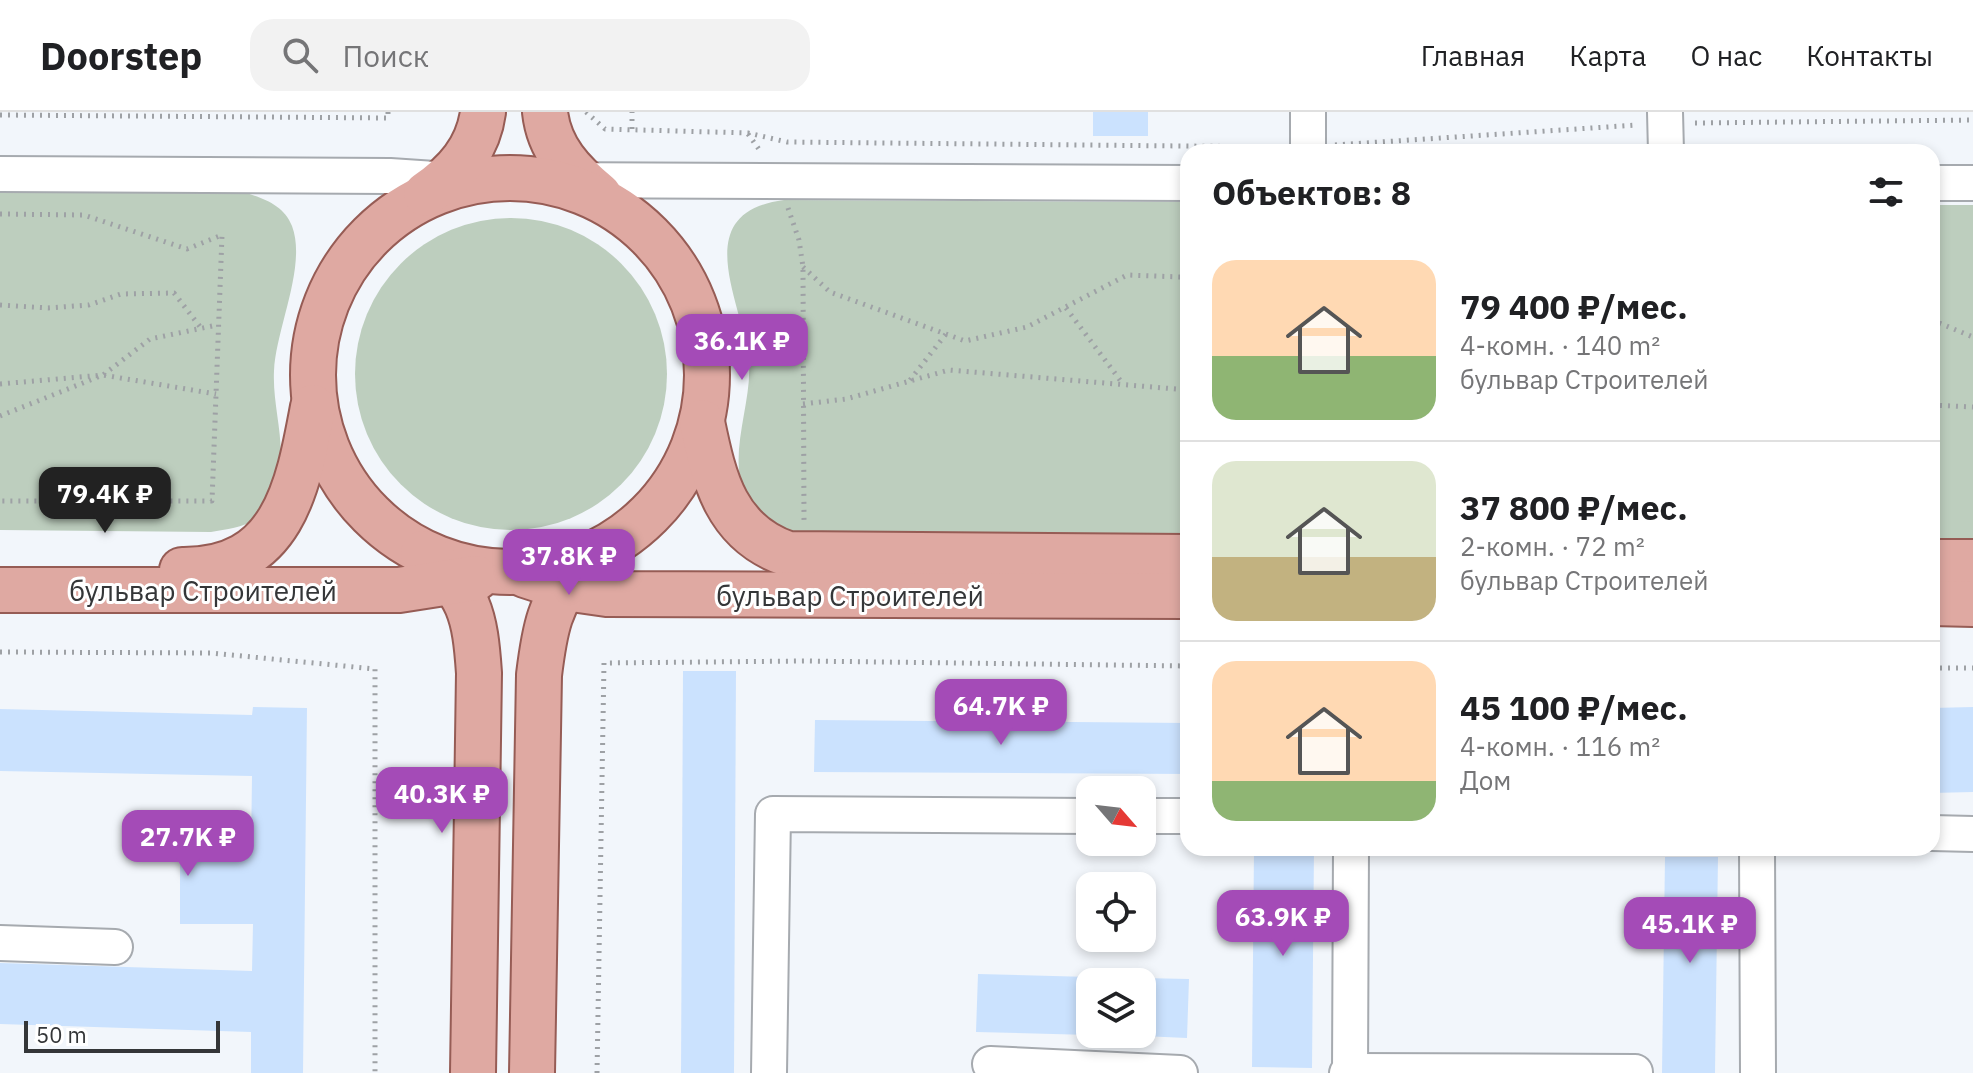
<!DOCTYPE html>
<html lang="ru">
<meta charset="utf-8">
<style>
:root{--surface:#fff;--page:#f2f2f2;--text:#202124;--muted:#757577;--line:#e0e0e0;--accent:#a44bb7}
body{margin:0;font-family:"IBM Plex Sans",sans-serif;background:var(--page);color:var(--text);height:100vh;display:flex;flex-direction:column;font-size:30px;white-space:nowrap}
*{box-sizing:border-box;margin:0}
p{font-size:26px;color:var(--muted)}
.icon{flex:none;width:44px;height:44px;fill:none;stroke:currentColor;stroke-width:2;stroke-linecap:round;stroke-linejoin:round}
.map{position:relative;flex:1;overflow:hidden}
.details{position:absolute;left:1180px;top:32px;width:760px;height:712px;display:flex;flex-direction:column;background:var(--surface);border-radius:24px;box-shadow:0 4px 12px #0003}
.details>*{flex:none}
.needle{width:52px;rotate:118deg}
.tools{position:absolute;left:1076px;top:664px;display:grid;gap:16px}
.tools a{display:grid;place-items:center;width:80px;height:80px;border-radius:16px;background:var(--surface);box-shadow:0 4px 12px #0003;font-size:40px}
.scale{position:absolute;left:24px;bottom:20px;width:196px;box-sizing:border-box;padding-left:8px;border:4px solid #343638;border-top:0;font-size:22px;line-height:28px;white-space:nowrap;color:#343638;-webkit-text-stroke:6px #fff;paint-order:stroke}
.price{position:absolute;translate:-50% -68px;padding:0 18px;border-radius:16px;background:var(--accent);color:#fff;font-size:26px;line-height:52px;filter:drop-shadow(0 2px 4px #0008)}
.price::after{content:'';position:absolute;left:50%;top:48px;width:24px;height:18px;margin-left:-12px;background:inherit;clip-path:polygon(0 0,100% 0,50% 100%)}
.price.current{background:#222;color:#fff}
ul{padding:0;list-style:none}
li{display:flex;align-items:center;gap:24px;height:200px;padding:0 32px}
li+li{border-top:2px solid var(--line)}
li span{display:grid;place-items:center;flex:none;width:224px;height:160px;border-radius:24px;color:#555}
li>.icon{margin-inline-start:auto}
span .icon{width:96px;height:96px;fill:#fffc;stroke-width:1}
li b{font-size:34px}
h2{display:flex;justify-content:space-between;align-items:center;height:96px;padding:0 32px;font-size:34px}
header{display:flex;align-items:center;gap:48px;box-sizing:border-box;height:112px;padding:0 40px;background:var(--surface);border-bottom:2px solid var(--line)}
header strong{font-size:38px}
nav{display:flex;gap:44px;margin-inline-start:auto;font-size:28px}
.search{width:560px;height:72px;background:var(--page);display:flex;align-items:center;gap:20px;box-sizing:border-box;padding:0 28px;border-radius:24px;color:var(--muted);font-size:30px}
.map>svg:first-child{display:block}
.green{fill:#bdcebe}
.building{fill:#cbe2fe}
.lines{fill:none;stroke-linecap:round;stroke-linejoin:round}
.minor-casing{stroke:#a6aaaf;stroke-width:38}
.major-casing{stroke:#965c55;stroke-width:48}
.path{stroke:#9ea1a5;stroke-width:5;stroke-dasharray:2 6;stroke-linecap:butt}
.minor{stroke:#fff;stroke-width:34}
.major{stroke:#dfa9a2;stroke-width:44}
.labels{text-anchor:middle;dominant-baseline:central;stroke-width:6;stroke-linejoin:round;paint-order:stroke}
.street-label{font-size:28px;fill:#343638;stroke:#fff}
</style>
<header>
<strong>Doorstep</strong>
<div class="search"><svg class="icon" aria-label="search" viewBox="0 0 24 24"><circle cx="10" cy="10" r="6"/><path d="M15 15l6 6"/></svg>Поиск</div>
<nav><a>Главная</a><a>Карта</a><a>О нас</a><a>Контакты</a></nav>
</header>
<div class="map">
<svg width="1973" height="961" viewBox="0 0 1973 961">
<rect width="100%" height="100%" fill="#f2f6fb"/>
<g class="green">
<path d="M 0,80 L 243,80 C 263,86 284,93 292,114 C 307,154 276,216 274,259 C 272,301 291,340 273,380 C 270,387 268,397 263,402 C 249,415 229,417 211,420 L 0,418 Z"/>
<path d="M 784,88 L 1188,90 L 1188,424 L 787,421 C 778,414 766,408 757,400 C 719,361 752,298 749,253 C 746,195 684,101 784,88 Z"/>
<rect x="1932" y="93" width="41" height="334"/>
<circle cx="511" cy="262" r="156"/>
</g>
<g class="building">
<rect x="1093" y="0" width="55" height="24"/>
<polygon points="683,559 736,559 734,961 681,961"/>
<polygon points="253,595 307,596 303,961 251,961 251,920 0,912 0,851 252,859 253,812 180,812 180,737 251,737 252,664 0,659 0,597 252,603"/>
<polygon points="1973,595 1973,680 1932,681 1932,596"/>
<polygon points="815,608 1188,611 1188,662 814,660"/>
<polygon points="1254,736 1314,736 1312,956 1252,955"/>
<polygon points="1665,745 1718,745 1715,961 1662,961"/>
<polygon points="978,862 1090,865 1090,923 976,920"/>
<polygon points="1142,866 1189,867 1187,926 1142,924"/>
</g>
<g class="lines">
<defs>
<g id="minor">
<polyline points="1665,0 1666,40"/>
<polyline points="1308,40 1308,0"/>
<polyline points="0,62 390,64 479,70"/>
<polyline points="538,68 1188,71"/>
<polyline points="1932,71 1973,71"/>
<polyline points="1142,704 1188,704"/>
<polyline points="1932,721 1973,722"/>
<polyline points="1757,736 1758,961"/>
<polyline points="0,831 115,835"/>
<polyline points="990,952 1180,961"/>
<polyline points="1350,959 1635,960"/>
<polyline points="769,961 773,702 1090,704"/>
<polyline points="1347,961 1350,959 1351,736"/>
</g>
<g id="major">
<path d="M 545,0 C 549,37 572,61 599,83"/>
<circle cx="510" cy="263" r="197"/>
<path d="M 426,82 C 456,62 478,37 483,0"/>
<path d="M 702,310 C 714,368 726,421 788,442 L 1188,445"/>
<path d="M 423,441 C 470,479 475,503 479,561 L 473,961"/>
<polyline points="1932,450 1973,450"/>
<path d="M 182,458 C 283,459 298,376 313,295"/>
<polyline points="525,463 565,476 607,482 1188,484"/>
<polyline points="0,478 399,478 476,466"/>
<polyline points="1932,491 1973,492"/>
<path d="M 532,961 L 539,563 C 544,522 549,485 582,456"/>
</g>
</defs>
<use href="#minor" class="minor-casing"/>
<use href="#major" class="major-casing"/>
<g class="path">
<polyline points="586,0 605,17 748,21 787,30 1282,35"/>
<polyline points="0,3 388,6 388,0"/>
<polyline points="1695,11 1973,8"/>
<polyline points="632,17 632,0"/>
<polyline points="748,22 761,40"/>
<polyline points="1335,33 1637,13"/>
<polyline points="788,96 799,128 803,155 804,408"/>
<polyline points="0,102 84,103 187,137 222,123 212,389 0,389"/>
<polyline points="803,155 830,180 965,229 1027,215 1127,163 1181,165 1188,169"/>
<polyline points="0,193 48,196 89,193 121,182 174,181 201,216"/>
<polyline points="1066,196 1123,272"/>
<polyline points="1932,208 1973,225"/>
<polyline points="910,268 946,222"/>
<polyline points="0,272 103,263 150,227 217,213"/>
<polyline points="803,292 846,287 949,258 1188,278"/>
<polyline points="1932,293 1973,295"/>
<polyline points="0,304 103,263 216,282"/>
<polyline points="0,540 211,541 375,557 375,961"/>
<polyline points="1932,556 1973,556"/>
<polyline points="597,961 604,551 805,549 1188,554"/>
</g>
<use href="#minor" class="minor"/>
<use href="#major" class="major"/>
</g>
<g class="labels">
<g class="street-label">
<text x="203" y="478">бульвар Строителей</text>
<text x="850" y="483">бульвар Строителей</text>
</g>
</g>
</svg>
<div class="tools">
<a><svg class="needle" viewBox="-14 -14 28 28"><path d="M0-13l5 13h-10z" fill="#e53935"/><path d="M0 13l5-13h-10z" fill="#757577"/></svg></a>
<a><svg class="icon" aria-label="locate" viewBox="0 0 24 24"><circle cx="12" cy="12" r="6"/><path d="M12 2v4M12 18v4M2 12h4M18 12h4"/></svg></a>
<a><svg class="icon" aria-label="layers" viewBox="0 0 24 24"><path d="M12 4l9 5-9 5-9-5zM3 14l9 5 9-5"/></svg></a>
</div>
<div class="scale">50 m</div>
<b class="price" style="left:742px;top:270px">36.1K ₽</b>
<b class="price current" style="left:105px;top:423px">79.4K ₽</b>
<b class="price" style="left:569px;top:485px">37.8K ₽</b>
<b class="price" style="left:1001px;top:635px">64.7K ₽</b>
<b class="price" style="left:442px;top:723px">40.3K ₽</b>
<b class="price" style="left:188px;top:766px">27.7K ₽</b>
<b class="price" style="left:1283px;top:846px">63.9K ₽</b>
<b class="price" style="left:1690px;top:853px">45.1K ₽</b>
<section class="details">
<h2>Объектов: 8<svg class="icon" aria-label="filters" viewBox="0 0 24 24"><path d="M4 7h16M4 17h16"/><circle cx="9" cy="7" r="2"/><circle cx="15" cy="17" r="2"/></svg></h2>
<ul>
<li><span style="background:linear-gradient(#ffd9b3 60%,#8fb573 0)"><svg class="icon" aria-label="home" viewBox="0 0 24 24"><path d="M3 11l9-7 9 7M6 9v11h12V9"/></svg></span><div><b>79 400 ₽/мес.</b><p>4-комн. · 140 m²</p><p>бульвар Строителей</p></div></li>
<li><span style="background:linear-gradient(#dfe7d0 60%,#c2b280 0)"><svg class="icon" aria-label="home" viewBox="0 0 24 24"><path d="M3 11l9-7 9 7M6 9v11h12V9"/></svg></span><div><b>37 800 ₽/мес.</b><p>2-комн. · 72 m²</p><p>бульвар Строителей</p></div></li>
<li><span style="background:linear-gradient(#ffd9b3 75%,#8fb573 0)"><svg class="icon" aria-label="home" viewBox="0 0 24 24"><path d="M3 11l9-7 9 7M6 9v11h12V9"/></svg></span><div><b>45 100 ₽/мес.</b><p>4-комн. · 116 m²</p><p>Дом</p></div></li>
</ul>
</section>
</div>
